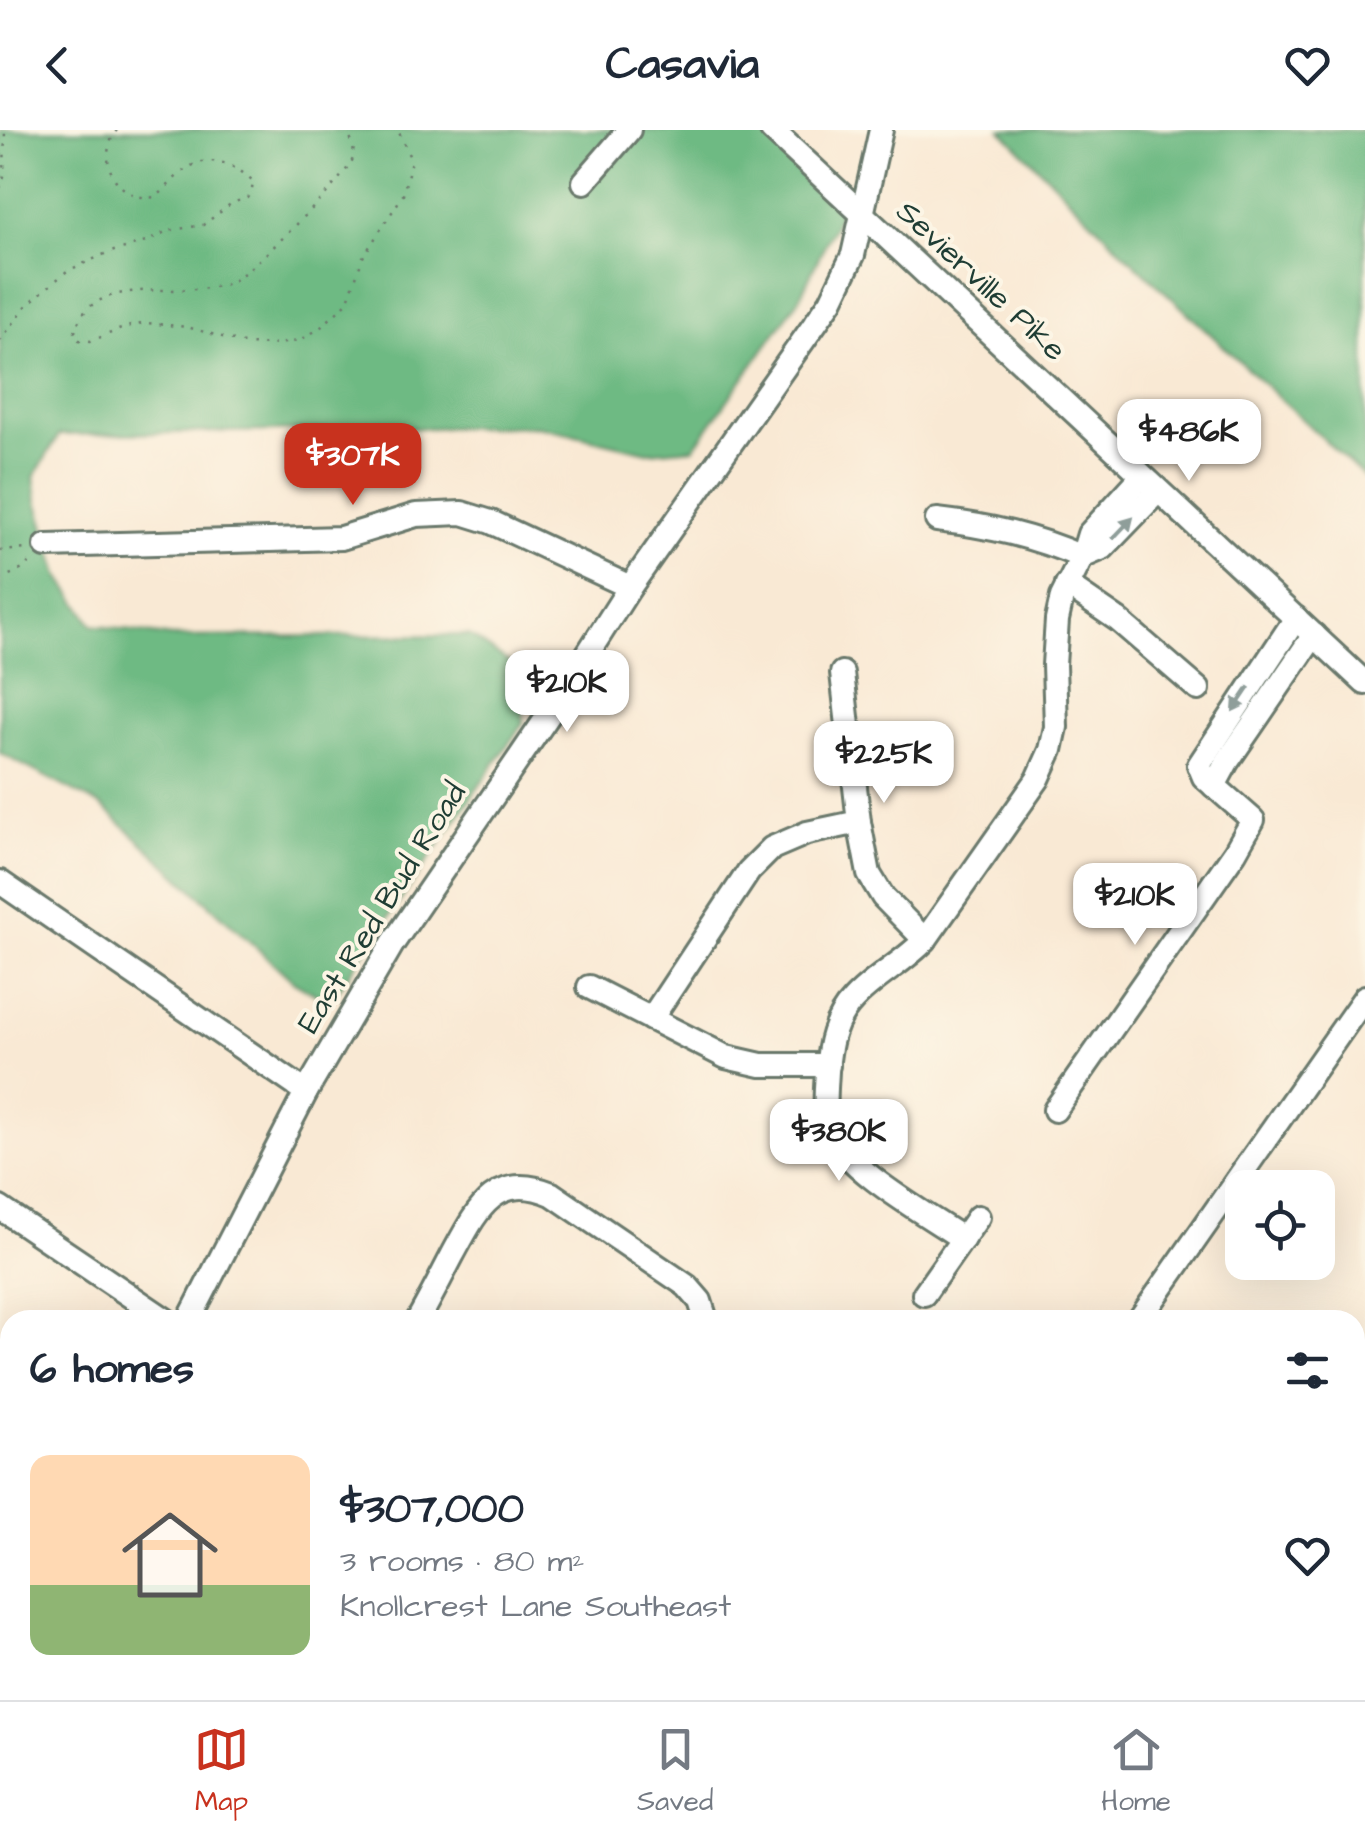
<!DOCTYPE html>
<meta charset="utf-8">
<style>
:root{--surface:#fff;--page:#f2f2f3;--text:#1f2937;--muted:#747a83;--line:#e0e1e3;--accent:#c8321e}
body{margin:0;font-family:"Architects Daughter",sans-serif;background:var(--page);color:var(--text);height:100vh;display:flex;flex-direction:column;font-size:38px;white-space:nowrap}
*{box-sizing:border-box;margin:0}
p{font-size:32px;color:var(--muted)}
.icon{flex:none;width:55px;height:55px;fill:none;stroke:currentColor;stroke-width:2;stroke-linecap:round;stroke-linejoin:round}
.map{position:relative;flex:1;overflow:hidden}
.panel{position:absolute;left:0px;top:1180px;width:1365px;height:390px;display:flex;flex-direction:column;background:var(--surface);border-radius:30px 30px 0 0;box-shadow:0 10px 40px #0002}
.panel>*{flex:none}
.buttons{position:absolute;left:1225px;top:1040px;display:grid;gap:20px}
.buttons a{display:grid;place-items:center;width:110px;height:110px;border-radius:20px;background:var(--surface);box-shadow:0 10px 40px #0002;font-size:50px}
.price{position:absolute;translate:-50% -85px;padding:0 22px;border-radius:20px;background:#fff;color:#222;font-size:32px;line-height:65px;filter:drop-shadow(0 2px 5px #0008)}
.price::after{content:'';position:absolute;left:50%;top:60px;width:30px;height:22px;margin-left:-15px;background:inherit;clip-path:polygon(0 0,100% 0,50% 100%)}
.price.selected{background:var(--accent);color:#fff}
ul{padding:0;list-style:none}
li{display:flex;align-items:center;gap:30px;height:250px;padding:0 30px}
li span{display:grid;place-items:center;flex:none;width:280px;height:200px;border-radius:20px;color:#555}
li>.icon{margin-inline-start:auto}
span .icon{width:120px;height:120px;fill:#fffc;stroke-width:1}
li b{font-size:42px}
h2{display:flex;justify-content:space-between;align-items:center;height:120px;padding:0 30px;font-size:42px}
header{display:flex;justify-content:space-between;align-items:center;height:130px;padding:0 30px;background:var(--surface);font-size:45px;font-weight:700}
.tab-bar{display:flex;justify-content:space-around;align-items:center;height:140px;border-top:2px solid var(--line);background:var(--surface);font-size:28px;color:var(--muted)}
.tab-bar a{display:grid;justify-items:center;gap:5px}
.tab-bar .selected{color:var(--accent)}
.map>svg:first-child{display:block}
.forest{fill:#6eba83;stroke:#467c5c;stroke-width:2.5}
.building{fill:#d39f97}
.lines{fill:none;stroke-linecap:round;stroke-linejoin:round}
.minor-casing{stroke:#6b796c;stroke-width:28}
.path{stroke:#6b796c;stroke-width:2.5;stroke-dasharray:2.5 8;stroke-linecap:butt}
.minor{stroke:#fff;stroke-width:22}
.oneway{fill:#8f9e9a}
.labels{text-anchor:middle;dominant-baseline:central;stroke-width:8;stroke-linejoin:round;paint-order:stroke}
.street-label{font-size:32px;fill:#1f3d34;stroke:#fcf5e5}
</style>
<header><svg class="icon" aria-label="back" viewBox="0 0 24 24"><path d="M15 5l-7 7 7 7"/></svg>Casavia<svg class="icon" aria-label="heart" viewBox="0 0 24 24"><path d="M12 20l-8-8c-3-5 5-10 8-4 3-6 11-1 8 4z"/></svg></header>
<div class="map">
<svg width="1365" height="1570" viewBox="0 0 1365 1570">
<rect width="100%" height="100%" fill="#fcf5e5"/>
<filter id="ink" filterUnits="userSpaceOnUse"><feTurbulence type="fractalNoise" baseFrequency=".01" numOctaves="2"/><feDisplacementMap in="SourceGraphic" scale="20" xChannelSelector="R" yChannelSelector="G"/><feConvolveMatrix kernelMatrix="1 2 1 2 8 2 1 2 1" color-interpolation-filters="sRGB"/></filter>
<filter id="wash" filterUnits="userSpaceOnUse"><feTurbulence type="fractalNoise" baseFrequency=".0048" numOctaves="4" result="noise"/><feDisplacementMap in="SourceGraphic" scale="40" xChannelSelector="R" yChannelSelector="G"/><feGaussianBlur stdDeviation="2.25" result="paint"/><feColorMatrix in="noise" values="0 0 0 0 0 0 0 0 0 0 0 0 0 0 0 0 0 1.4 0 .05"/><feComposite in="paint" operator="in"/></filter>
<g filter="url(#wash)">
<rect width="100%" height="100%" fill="#f9e9d4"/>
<g class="forest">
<polygon points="0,0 760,0 842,79 799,169 694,318 648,322 538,296 59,305 34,347 37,371 59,445 93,495 172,507 469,505 525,543 523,593 330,872 294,852 102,676 0,623"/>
<polygon points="1001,0 1365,0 1365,348 1131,130"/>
</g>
<g id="blocks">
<polygon class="building" points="349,1560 385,1560 388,1561 383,1570 363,1570 348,1563"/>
</g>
</g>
<g filter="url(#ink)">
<use href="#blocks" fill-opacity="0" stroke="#6b796c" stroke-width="2.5"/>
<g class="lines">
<defs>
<g id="minor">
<polyline points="772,0 1365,553"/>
<polyline points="584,52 629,0"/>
<path d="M 937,390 C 989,396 1034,406 1082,427"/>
<polyline points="46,416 341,408 416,385 462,383 491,392 630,457"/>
<polyline points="1082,427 1103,418 1158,361"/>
<polyline points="1067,455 1118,490 1198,559"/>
<polyline points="842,543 859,692 869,744 883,767 925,810"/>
<polyline points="1214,656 1227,632 1314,505"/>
<polyline points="0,752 306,962"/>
<polyline points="589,857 726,927 761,935 828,935"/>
<polyline points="651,889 749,741 772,718 807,703 859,692"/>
<polyline points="1055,980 1235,722 1253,690 1204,647 1199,635 1296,488"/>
<polyline points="0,1078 166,1190"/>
<path d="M 963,1109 C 928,1085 846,1040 831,1002 C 823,983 826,961 827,941 C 829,914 834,890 853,870 C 874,847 903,833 925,810 L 1038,649 L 1051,620 L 1056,597 L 1054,535 L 1057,490 L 1062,467 L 1082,427 L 1089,404 L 1142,346"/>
<polyline points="924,1164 978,1087"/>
<polyline points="189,1190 306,962 393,813 550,583 630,457 831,171 853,125 881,0"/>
<path d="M 418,1190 C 430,1169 441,1147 452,1126 C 476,1082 494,1040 552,1064 L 687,1156 L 700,1171 L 706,1190"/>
<polyline points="1139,1190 1365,867"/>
<polyline points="1355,1238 1365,1224"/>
<polyline points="0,1395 10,1398"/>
<polyline points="1355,1432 1365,1439"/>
<polyline points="287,1560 302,1570"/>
<polyline points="760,1560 774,1570"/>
<polyline points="1121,1560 1135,1570"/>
<polyline points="412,1570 419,1560"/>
</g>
</defs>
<use href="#minor" class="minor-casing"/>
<g class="path">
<path d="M 345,0 C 351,8 355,17 353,28 C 349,46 250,143 231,152 C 187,172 90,139 75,202 L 79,210 L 91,211 L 126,197 L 147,193 L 187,197 L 247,214 L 271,215 L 299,211 L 320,198 L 347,173 L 363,127 L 403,65 L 411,30 L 398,0"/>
<polyline points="0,58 4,46 5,0"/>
<path d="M 0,211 L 27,175 L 67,141 L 107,123 L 146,112 L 167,101 L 203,95 L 232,73 L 247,68 L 252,60 L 253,51 C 231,31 204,22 180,44 C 171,51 165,60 156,67 C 118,73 94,30 117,0"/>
<polyline points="0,421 27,419"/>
<polyline points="0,449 23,439 32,429"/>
</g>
<use href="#minor" class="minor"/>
</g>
<defs><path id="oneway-solid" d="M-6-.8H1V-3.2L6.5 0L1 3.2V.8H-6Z" transform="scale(2.5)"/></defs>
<g class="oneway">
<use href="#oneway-solid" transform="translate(1123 398) rotate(-46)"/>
<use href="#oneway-solid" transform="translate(1241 569) rotate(124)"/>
</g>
</g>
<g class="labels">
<g class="street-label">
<text transform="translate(981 151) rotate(43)">Sevierville Pike</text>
<text transform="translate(382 778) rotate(-58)">East Red Bud Road</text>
</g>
</g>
</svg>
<div class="buttons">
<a><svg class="icon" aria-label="locate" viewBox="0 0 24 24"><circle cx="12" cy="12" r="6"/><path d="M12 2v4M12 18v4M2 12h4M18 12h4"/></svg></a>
</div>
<b class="price" style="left:1189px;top:354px">$486K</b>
<b class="price selected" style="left:353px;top:378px">$307K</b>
<b class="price" style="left:567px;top:605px">$210K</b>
<b class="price" style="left:884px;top:676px">$225K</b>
<b class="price" style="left:1135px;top:818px">$210K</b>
<b class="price" style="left:839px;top:1054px">$380K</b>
<section class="panel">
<h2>6 homes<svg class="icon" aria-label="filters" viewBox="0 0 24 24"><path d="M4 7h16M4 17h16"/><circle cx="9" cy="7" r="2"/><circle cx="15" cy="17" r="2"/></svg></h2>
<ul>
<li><span style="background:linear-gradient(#ffd9b3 65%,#8fb573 0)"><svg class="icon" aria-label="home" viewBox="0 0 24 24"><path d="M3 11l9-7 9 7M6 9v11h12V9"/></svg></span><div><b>$307,000</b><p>3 rooms · 80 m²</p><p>Knollcrest Lane Southeast</p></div><svg class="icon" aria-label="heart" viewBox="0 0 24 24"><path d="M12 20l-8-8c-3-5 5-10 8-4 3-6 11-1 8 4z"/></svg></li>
</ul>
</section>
</div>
<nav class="tab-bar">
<a class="selected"><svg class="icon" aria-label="map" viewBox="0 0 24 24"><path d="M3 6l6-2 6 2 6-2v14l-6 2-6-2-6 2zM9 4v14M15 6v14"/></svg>Map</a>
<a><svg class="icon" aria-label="saved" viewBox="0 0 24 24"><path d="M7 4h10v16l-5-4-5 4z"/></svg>Saved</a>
<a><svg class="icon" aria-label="home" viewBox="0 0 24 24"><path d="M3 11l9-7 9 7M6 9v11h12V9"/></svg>Home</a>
</nav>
